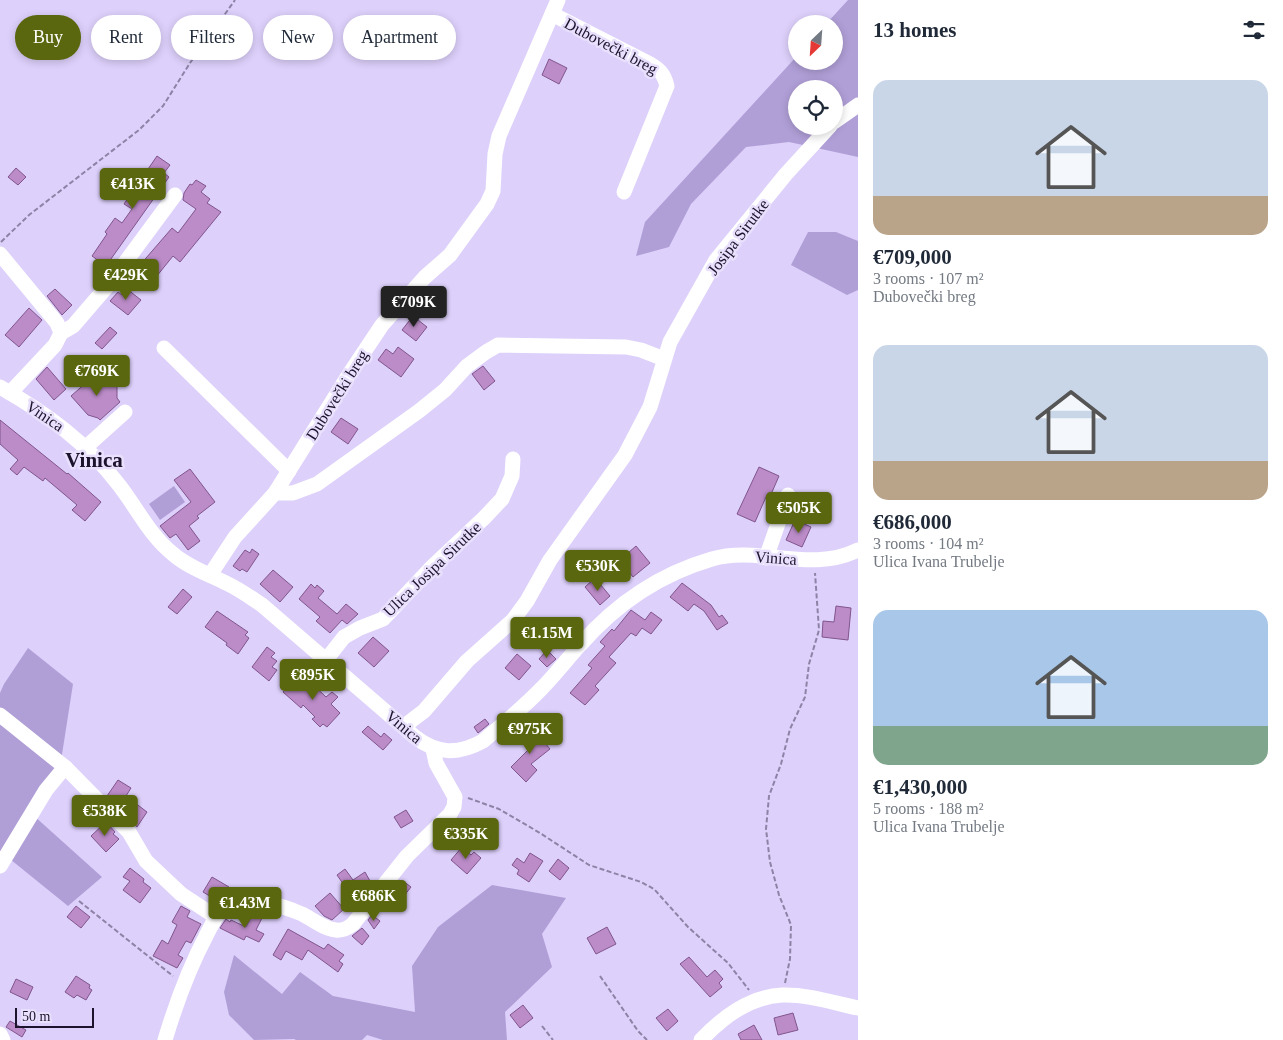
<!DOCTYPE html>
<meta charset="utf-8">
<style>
:root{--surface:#fff;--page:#f2f2f3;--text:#1f2937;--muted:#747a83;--accent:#5a670e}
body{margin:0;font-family:"Times New Roman",serif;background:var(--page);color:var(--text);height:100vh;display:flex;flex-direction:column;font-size:19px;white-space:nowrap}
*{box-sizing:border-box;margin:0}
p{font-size:16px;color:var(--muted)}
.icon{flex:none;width:28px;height:28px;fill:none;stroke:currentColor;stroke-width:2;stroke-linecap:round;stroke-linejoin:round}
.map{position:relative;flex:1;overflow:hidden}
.details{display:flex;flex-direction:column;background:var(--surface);width:425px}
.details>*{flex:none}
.top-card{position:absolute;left:15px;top:15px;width:475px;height:45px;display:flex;gap:10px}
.needle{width:32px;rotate:205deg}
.buttons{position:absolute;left:788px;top:15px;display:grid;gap:10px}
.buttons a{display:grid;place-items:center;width:55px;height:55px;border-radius:50%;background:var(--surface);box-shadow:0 2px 8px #0003;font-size:25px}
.scale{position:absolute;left:15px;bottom:12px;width:79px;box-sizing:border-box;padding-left:5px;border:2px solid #1c132c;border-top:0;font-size:14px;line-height:18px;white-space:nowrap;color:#1c132c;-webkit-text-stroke:4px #e8e0fd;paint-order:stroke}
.price{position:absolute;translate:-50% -42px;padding:0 11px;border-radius:5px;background:var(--accent);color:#fff;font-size:16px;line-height:32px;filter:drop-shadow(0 1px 2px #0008)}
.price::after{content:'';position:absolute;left:50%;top:30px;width:15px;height:11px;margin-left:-8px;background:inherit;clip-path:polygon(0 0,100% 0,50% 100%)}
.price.selected{background:#222;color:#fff}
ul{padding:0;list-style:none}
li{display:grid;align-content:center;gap:10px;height:265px;padding:0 15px}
li span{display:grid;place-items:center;height:155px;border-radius:15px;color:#555}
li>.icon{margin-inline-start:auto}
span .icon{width:90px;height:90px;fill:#fffc;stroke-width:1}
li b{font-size:21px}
h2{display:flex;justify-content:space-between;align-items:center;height:60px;padding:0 15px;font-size:21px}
.pill{padding:0 18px;border-radius:22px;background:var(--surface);box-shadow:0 2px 8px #0003;font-size:18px;line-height:45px}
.pill.selected{background:var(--accent);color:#fff}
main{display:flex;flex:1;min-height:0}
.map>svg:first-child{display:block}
.green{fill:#b09fd7;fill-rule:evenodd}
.building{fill:#bb8cc8;stroke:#81558d}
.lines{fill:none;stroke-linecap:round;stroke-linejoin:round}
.path{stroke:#8e83a6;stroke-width:2;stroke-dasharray:5 2.5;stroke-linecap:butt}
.minor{stroke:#fff;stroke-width:15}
.labels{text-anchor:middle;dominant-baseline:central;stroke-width:5;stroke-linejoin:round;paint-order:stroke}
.street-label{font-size:16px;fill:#1c132c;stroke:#e8e0fd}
.district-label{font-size:21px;font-weight:bold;fill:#1c132c;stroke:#e8e0fd}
</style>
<main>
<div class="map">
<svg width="858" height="1040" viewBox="0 0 858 1040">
<rect width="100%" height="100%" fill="#ddd0fb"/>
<g class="green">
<path d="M 848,0 L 858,0 L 858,157 L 789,142 L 746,147 L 691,204 L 669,247 L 636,256 L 645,222 L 796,57 L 796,61 L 834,61 L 834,24 L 826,24 ZM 796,89 L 834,89 L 834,126 L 796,126 Z"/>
<polygon points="808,232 836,232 858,241 858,290 847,295 791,265"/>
<polygon points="174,486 185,502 160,520 149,504"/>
<polygon points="28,648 73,684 58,780 33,815 102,877 68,906 0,851 0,693 4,684"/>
<polygon points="492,885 566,898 542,934 552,967 505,1012 507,1040 383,1040 367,1035 362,1040 296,1040 294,1039 254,1040 229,1015 224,992 234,955 282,994 300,972 333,996 415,1012 412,966 438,927"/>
</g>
<g class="building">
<polygon points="549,59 567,68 559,84 542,75"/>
<polygon points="157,156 170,165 164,173 169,177 106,266 92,256 107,234 105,232 115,218 122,223 132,209 124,204"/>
<polygon points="16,168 26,177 18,185 8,177"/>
<polygon points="196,180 206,186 201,192 210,199 207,203 221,212 180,262 173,256 156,277 140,265 172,228 178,233 196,209 183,200 184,193 190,184 192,185"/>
<polygon points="55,289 72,305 62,315 47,296"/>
<polygon points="127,289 141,300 128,315 110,301 118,292 122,295"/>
<polygon points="29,308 42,320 19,347 5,335"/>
<polygon points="413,316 427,327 416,341 402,330"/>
<polygon points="110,327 117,333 102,349 95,343"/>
<polygon points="398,347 414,359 401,377 378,360 386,349 393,354"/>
<polygon points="483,366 495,381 484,390 472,374"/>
<polygon points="47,367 66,389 54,400 36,379"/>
<polygon points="96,374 101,380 110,380 117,387 117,398 120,402 100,420 98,418 88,415 71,396"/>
<polygon points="341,418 358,429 348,444 331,432"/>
<polygon points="0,420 67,474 68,473 101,502 85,521 72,510 77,505 45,478 43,481 24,467 17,475 10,469 18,460 0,444"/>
<polygon points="759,467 779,476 769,499 766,497 755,522 737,514"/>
<polygon points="190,469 215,502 197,516 199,518 189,526 200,541 188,550 176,534 170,538 160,526 191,502 174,480"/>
<polygon points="795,520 811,527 802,547 786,540"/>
<polygon points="636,546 650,563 633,577 620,560"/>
<polygon points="252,549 259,554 247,572 242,569 240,571 233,566 245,550 250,553"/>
<polygon points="273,570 293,587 280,602 260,584"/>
<polygon points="595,578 610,596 600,605 585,587"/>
<polygon points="682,583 711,605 719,617 722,615 728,623 717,630 704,611 694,604 688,611 670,597"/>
<polygon points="311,584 315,588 317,585 324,591 318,598 337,614 346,604 358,614 347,624 342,620 330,633 316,621 320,617 299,599"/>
<polygon points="183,589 192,597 177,614 168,607"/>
<polygon points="836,606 851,608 848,640 822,637 823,621 834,622"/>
<polygon points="631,610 645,620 651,612 662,620 651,634 642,628 636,636 631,633 609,657 616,663 595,686 599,690 585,705 570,693 592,668 588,665 605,646 600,642 612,629 614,631"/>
<polygon points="217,611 248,632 245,635 249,638 238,654 226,645 227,643 205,627"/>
<polygon points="373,637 389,651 374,667 358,653"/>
<polygon points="267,647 275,653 271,657 277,661 272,667 277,670 269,681 252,667"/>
<polygon points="547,650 556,659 547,667 539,659"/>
<polygon points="517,654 531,666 519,680 505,668"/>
<polygon points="297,677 305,684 308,680 326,697 332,692 338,697 331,704 340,713 327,727 323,724 320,727 312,719 315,717 303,705 301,708 283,692"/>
<polygon points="485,719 489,724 478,733 474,727"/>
<polygon points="368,726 381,737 384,733 392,740 383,750 362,732"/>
<polygon points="525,727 536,740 540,737 550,749 531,764 537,770 526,782 511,767 530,748 518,733"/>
<polygon points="118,780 131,788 126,796 147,812 137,827 107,796"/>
<polygon points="406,810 413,821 401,828 394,817"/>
<polygon points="106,822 115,832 113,834 119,839 106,852 91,836"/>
<polygon points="462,847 471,855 474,852 481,858 467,874 451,860"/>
<polygon points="530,853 543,861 529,882 517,874 519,870 512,865 517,858 524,863"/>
<polygon points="558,859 569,868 560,880 549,871"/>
<polygon points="130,868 144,879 143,882 151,888 140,903 123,890 130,881 123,877"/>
<polygon points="345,869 353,880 365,872 370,881 366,883 369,887 361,893 363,895 355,901 337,875"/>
<polygon points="212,877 229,887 224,895 219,898 215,896 213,898 203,892"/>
<polygon points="403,881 411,887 400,901 389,893 396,885 398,887"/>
<polygon points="330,893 344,909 332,920 324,916 315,906"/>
<polygon points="76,906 90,917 81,928 67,917"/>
<polygon points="181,906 190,911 187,917 201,924 191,943 186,941 178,955 183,958 177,968 153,956 162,940 168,944 177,925 172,922"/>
<polygon points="253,913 262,918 256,930 264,934 259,942 246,936 244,940 220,928 226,919 230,922 231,920 246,927"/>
<polygon points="372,915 380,921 374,929 368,920"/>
<polygon points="607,927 616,944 596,954 587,938"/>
<polygon points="362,928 369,936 362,945 352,936"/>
<polygon points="288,929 324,949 328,944 344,955 339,961 343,964 338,972 308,950 302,960 286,951 281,960 273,955"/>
<polygon points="689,957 707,977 715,970 723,979 719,983 722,987 710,997 680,964"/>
<polygon points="76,976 90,985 89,988 92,990 86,1000 77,995 74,998 65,992"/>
<polygon points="16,979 33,987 27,1000 10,992"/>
<polygon points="523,1005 533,1018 520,1028 510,1015"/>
<polygon points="668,1009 678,1021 667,1031 656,1018"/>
<polygon points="793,1013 798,1030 778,1035 774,1018"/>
<polygon points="10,1021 26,1030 22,1037 6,1027"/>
<polygon points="754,1025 762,1040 741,1040 738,1034"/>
</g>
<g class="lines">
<g class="path">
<polyline points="1,242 29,215 139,130 163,106 190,63 235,0"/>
<polyline points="468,798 499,809 540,833 589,865 641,882 654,889 688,927 728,963 749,990"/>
<polyline points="79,901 173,976"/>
<polyline points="600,976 638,1031 647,1040"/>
<polyline points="785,983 790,959 791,925 779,895 770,862 766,829 769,796 781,764 790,729 805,697 809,664 819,630 815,573"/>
<polyline points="542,1026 553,1040"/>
</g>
<g class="minor">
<path d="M 552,14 L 650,64 C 660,70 664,74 667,86 L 624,192"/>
<polyline points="834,122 858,105"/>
<polyline points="0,254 57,323 61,333 55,345 10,393"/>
<polyline points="61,333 73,326 110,283 175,195"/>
<polyline points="164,348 289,471"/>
<path d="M 0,387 C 46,413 87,443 119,485 C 137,508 150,536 173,554 C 188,567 208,574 226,583 C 239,589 250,597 262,605 L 415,737 C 437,754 458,755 483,741 C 503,724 524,707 542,688 C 556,674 567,659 580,645 C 615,605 660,574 712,559 C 759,545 810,574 858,550"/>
<polyline points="86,447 125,412"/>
<polyline points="275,493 293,493 317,484 419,411 445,390 467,366 486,352 498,345 626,347 641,350 664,359"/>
<polyline points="766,558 788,495"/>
<polyline points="210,575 235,537 275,493 348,376 382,325 425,277 450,255 487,204 493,191 495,154 499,136 558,0"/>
<polyline points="326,660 344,637 360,628 383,619 433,566 484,518 502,499 512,476 513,459"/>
<polyline points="0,715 65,767 129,832 146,861 181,894 216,917"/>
<polyline points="403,727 424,711 467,661 513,620 527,601 550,560 625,455 650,407 670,342 716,260 786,174 830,126"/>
<polyline points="0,866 46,790 65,767"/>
<polyline points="0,1034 3,1040"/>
<path d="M 165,1040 C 176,1003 189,968 207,934 C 213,923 218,910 228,903 C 242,893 286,907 302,914 C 312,919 324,929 336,930 C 343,931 348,928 353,924 L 407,856 L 450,814 L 454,807 L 455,797 L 436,763 L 433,749"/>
<path d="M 701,1040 C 723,1017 749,997 782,995 C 807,994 834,1003 858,1008"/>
</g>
</g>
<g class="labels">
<g class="street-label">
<text transform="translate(611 46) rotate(28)">Dubovečki breg</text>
<text transform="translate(738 237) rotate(-53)">Josipa Sirutke</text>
<text transform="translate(337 395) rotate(-58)">Dubovečki breg</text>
<text transform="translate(45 416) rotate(34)">Vinica</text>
<text transform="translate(776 558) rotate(4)">Vinica</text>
<text transform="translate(432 569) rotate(-44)">Ulica Josipa Sirutke</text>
<text transform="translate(404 727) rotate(40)">Vinica</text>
</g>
<g class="district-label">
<text x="94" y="460">Vinica</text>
</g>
</g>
</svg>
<div class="buttons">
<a><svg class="needle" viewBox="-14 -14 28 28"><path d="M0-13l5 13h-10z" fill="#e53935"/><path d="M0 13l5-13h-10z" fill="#747a83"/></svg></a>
<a><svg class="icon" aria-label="locate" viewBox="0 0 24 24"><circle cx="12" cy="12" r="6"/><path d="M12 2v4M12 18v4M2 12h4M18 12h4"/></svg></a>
</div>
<div class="scale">50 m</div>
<b class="price" style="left:133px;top:210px">€413K</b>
<b class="price" style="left:126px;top:301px">€429K</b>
<b class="price selected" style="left:414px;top:328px">€709K</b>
<b class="price" style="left:97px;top:397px">€769K</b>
<b class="price" style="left:799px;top:534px">€505K</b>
<b class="price" style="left:598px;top:592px">€530K</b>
<b class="price" style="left:547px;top:659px">€1.15M</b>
<b class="price" style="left:313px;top:701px">€895K</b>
<b class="price" style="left:530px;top:755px">€975K</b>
<b class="price" style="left:105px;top:837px">€538K</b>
<b class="price" style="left:466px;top:860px">€335K</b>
<b class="price" style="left:374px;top:922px">€686K</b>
<b class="price" style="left:245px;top:929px">€1.43M</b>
<div class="top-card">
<a class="pill selected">Buy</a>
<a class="pill">Rent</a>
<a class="pill">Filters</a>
<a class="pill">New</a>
<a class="pill">Apartment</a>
</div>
</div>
<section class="details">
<h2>13 homes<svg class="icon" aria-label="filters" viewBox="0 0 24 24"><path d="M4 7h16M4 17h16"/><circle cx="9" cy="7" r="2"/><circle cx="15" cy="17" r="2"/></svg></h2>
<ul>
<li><span style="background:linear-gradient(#c9d6e8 75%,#b9a48a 0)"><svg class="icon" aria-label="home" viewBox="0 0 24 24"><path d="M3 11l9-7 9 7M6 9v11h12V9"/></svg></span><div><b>€709,000</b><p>3 rooms · 107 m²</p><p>Dubovečki breg</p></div></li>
<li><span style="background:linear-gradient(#c9d6e8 75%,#b9a48a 0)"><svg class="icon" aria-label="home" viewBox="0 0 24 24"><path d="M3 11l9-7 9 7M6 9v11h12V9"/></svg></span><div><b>€686,000</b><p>3 rooms · 104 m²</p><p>Ulica Ivana Trubelje</p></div></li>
<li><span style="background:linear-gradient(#a9c7e8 75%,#7fa58c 0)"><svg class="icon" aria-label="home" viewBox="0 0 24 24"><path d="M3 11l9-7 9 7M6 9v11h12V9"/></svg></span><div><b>€1,430,000</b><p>5 rooms · 188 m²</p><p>Ulica Ivana Trubelje</p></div></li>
</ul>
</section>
</main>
